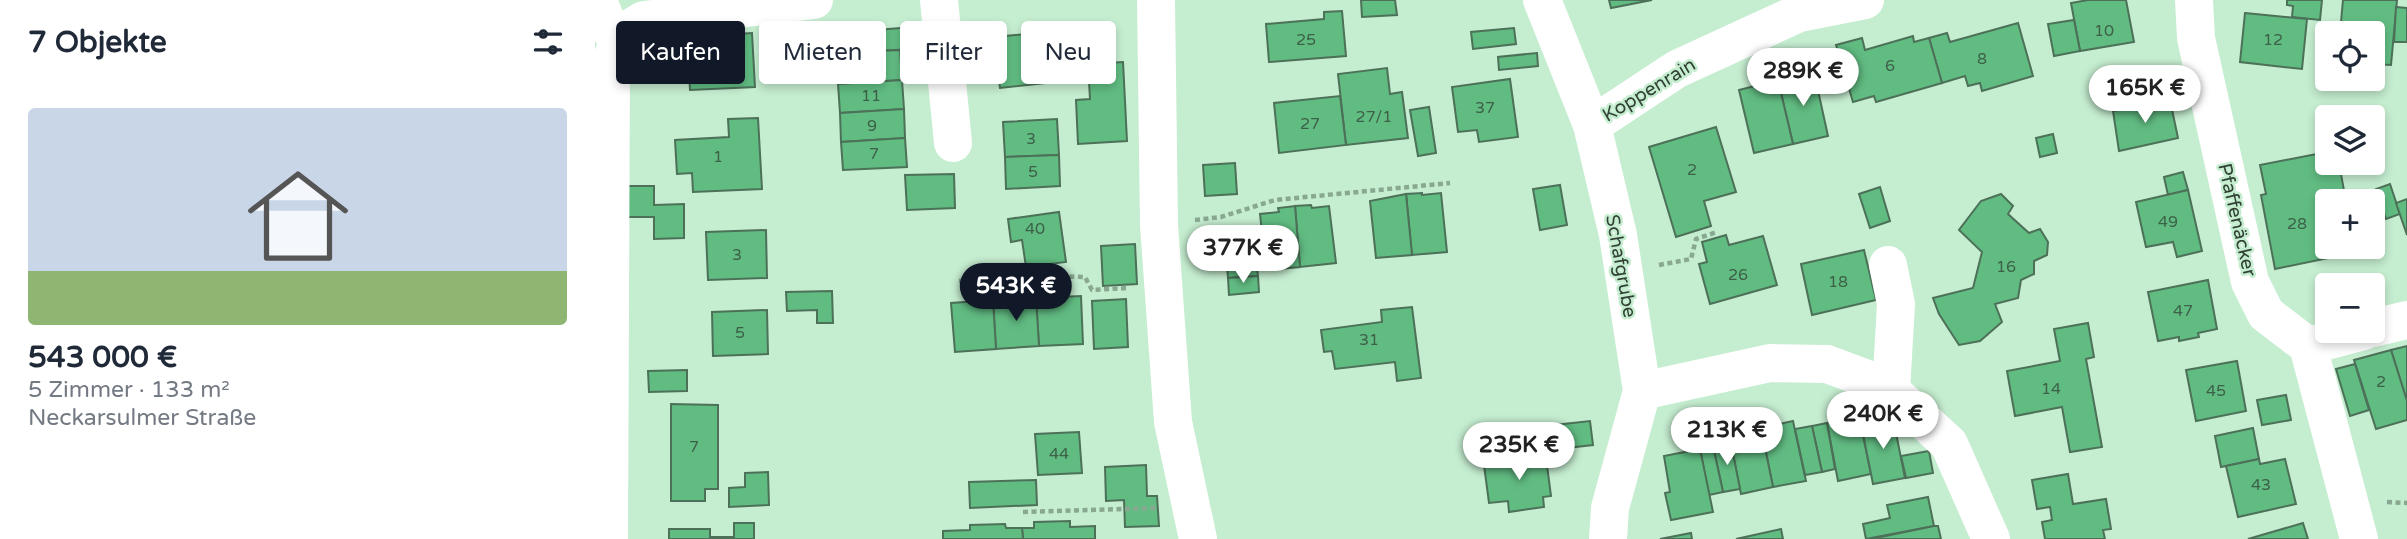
<!DOCTYPE html>
<html lang="de">
<meta charset="utf-8">
<style>
:root{--surface:#fff;--page:#f6f6f7;--text:#1f2937;--muted:#747a83;--accent:#111827}
body{margin:0;font-family:"Varela Round",sans-serif;background:var(--page);color:var(--text);height:100vh;display:flex;flex-direction:column;font-size:26px;white-space:nowrap}
*{box-sizing:border-box;margin:0}
p{font-size:23px;color:var(--muted)}
.icon{flex:none;width:38px;height:38px;fill:none;stroke:currentColor;stroke-width:2;stroke-linecap:round;stroke-linejoin:round}
.map{position:relative;flex:1;overflow:hidden}
.sheet{display:flex;flex-direction:column;background:var(--surface);width:595px}
.sheet>*{flex:none}
.guide{position:absolute;left:21px;top:21px;width:665px;height:63px;display:flex;gap:14px}
.buttons{position:absolute;left:1720px;top:21px;display:grid;gap:14px}
.buttons a{display:grid;place-items:center;width:70px;height:70px;border-radius:7px;background:var(--surface);box-shadow:0 4px 10px #0003;font-size:35px}
.price{position:absolute;translate:-50% -60px;padding:0 16px;border-radius:24px;background:#fff;color:#222;font-size:23px;line-height:46px;filter:drop-shadow(0 2px 4px #0008)}
.price::after{content:'';position:absolute;left:50%;top:42px;width:21px;height:16px;margin-left:-10px;background:inherit;clip-path:polygon(0 0,100% 0,50% 100%)}
.price.active{background:var(--accent);color:#fff}
ul{padding:0;list-style:none}
li{display:grid;align-content:center;gap:14px;height:371px;padding:0 28px}
li span{display:grid;place-items:center;height:217px;border-radius:7px;color:#555}
li>.icon{margin-inline-start:auto}
span .icon{width:126px;height:126px;fill:#fffc;stroke-width:1}
li b{font-size:30px}
h2{display:flex;justify-content:space-between;align-items:center;height:84px;padding:0 28px;font-size:30px}
.pill{padding:0 24px;border-radius:7px;background:var(--surface);box-shadow:0 4px 10px #0003;font-size:24px;line-height:63px}
.pill.active{background:var(--accent);color:#fff}
main{display:flex;flex:1;min-height:0}
.map>svg:first-child{display:block}
.building{fill:#61bc82;stroke:#4c7158;stroke-width:2}
.lines{fill:none;stroke-linecap:round;stroke-linejoin:round}
.path{stroke:#89a891;stroke-width:4.5;stroke-dasharray:5 3.5;stroke-linecap:butt}
.minor{stroke:#fff;stroke-width:38}
.labels{text-anchor:middle;dominant-baseline:central;stroke-width:5;stroke-linejoin:round;paint-order:stroke}
.number-label{font-size:16px;fill:#3d6048}
.street-label{font-size:19px;fill:#314135;stroke:#c5edd0}
</style>
<main>
<section class="sheet">
<h2>7 Objekte<svg class="icon" aria-label="filters" viewBox="0 0 24 24"><path d="M4 7h16M4 17h16"/><circle cx="9" cy="7" r="2"/><circle cx="15" cy="17" r="2"/></svg></h2>
<ul>
<li><span style="background:linear-gradient(#c9d6e8 75%,#8fb573 0)"><svg class="icon" aria-label="home" viewBox="0 0 24 24"><path d="M3 11l9-7 9 7M6 9v11h12V9"/></svg></span><div><b>543 000 €</b><p>5 Zimmer · 133 m²</p><p>Neckarsulmer Straße</p></div></li>
</ul>
</section>
<div class="map">
<svg width="1812" height="539" viewBox="0 0 1812 539">
<rect width="100%" height="100%" fill="#c5edd0"/>
<g class="building">
<polygon points="766,0 800,0 802,15 767,17"/>
<polygon points="1014,0 1057,0 1016,8"/>
<polygon points="1493,0 1531,0 1539,42 1485,51 1476,3"/>
<polygon points="1692,0 1727,0 1725,20 1697,17 1698,6 1692,5"/>
<polygon points="1748,0 1802,0 1796,65 1778,64 1778,33 1745,33"/>
<polygon points="1801,7 1812,8 1812,42 1799,42"/>
<polygon points="747,11 751,56 674,62 671,24 729,19 729,12"/>
<polygon points="1650,13 1712,19 1707,69 1645,62"/>
<polygon points="1479,20 1485,51 1459,56 1453,24"/>
<polygon points="1423,23 1438,76 1387,91 1385,83 1373,86 1370,76 1347,83 1334,38 1352,33 1355,42"/>
<polygon points="317,27 318,49 283,51 282,30"/>
<polygon points="919,28 921,44 878,49 876,32"/>
<polygon points="201,31 205,72 171,75 168,34"/>
<polygon points="463,31 468,81 405,88 401,57 391,58 389,38"/>
<polygon points="157,33 160,87 95,90 92,37"/>
<polygon points="1318,36 1319,42 1334,38 1347,83 1281,102 1279,96 1258,102 1241,45 1267,38 1270,50"/>
<polygon points="305,50 307,80 243,84 241,53"/>
<polygon points="942,53 943,66 904,70 903,57"/>
<polygon points="528,62 532,141 483,144 481,100 495,99 493,64"/>
<polygon points="792,68 795,94 807,92 813,138 751,145 743,74"/>
<polygon points="1219,72 1233,136 1198,144 1183,80"/>
<polygon points="915,79 923,137 884,142 882,130 863,132 857,87"/>
<polygon points="307,80 309,109 245,113 243,84"/>
<polygon points="1183,80 1198,144 1159,153 1144,90"/>
<polygon points="1566,80 1570,100 1525,110 1520,90"/>
<polygon points="745,96 751,145 684,153 679,103"/>
<polygon points="1575,100 1583,138 1524,151 1518,111"/>
<polygon points="834,107 841,153 823,156 815,110"/>
<polygon points="309,109 310,138 246,142 245,113"/>
<polygon points="163,118 167,189 98,192 97,173 82,174 80,140 134,137 133,119"/>
<polygon points="462,119 464,155 410,157 408,122"/>
<polygon points="1121,127 1141,192 1109,201 1116,226 1081,237 1054,147"/>
<polygon points="1458,134 1462,153 1445,157 1441,138"/>
<polygon points="310,138 312,167 248,170 246,142"/>
<polygon points="1732,152 1732,163 1744,163 1750,196 1732,201 1732,247 1746,247 1748,255 1680,269 1666,195 1671,194 1665,165"/>
<polygon points="464,155 465,186 411,189 410,157"/>
<polygon points="640,163 642,194 610,196 608,165"/>
<polygon points="1588,172 1593,190 1573,195 1569,177"/>
<polygon points="359,174 360,208 312,210 310,175"/>
<polygon points="1795,184 1805,214 1791,219 1781,189"/>
<polygon points="965,185 972,225 945,230 938,189"/>
<polygon points="32,186 59,186 59,205 89,204 89,238 59,239 59,217 33,217"/>
<polygon points="1285,187 1295,221 1275,228 1264,194"/>
<polygon points="1593,190 1607,251 1582,257 1578,242 1551,247 1541,202"/>
<polygon points="827,193 827,195 846,193 852,252 817,255 811,194"/>
<polygon points="811,194 817,255 781,258 775,201"/>
<polygon points="1406,194 1418,206 1413,214 1434,233 1445,229 1453,242 1452,255 1439,261 1439,274 1426,280 1423,298 1400,304 1407,322 1385,341 1364,345 1344,314 1338,298 1378,288 1387,252 1364,230 1386,201"/>
<polygon points="1812,199 1812,235 1801,203"/>
<polygon points="716,205 717,208 734,206 741,263 705,267 700,206"/>
<polygon points="700,206 705,267 671,270 665,214 684,212 683,208"/>
<polygon points="464,212 471,262 431,267 427,240 416,242 413,219"/>
<polygon points="171,230 172,278 113,280 111,232"/>
<polygon points="658,230 659,245 630,248 629,233"/>
<polygon points="1131,235 1134,245 1168,236 1182,285 1115,304 1104,264 1112,262 1107,242"/>
<polygon points="540,244 542,284 508,286 506,246"/>
<polygon points="659,245 661,260 632,265 630,248"/>
<polygon points="1269,250 1281,300 1217,315 1206,264"/>
<polygon points="661,260 663,276 633,278 632,265"/>
<polygon points="663,276 664,292 634,295 633,278"/>
<polygon points="1613,280 1622,329 1603,333 1604,337 1584,341 1584,337 1563,341 1553,292"/>
<polygon points="237,291 238,323 222,323 222,310 192,311 191,292"/>
<polygon points="486,296 488,344 444,346 441,298"/>
<polygon points="441,298 444,346 401,349 398,300"/>
<polygon points="531,299 533,347 499,349 497,301"/>
<polygon points="398,300 401,349 360,352 356,303"/>
<polygon points="817,307 826,378 802,381 800,362 740,369 737,351 729,352 726,330 787,322 786,310"/>
<polygon points="172,310 173,354 118,356 117,312"/>
<polygon points="1493,323 1499,357 1491,359 1507,447 1475,452 1467,407 1420,416 1412,371 1465,361 1459,329"/>
<polygon points="1812,346 1812,401 1796,350"/>
<polygon points="1796,350 1812,401 1812,420 1781,429 1759,360"/>
<polygon points="1642,361 1651,411 1601,421 1591,370"/>
<polygon points="1760,364 1774,410 1755,416 1741,369"/>
<polygon points="92,370 92,391 54,392 53,371"/>
<polygon points="1691,395 1696,420 1667,425 1662,400"/>
<polygon points="76,404 123,405 123,489 110,489 110,501 76,501"/>
<polygon points="1264,416 1276,474 1243,481 1232,423"/>
<polygon points="1298,418 1310,478 1278,484 1266,424"/>
<polygon points="995,421 998,445 963,449 960,425"/>
<polygon points="1198,421 1211,481 1178,487 1166,428"/>
<polygon points="1232,423 1240,469 1227,472 1217,426"/>
<polygon points="1217,426 1227,472 1210,475 1200,429"/>
<polygon points="1166,428 1178,487 1146,494 1134,435"/>
<polygon points="1658,428 1664,459 1626,467 1620,436"/>
<polygon points="484,432 487,473 443,475 440,434"/>
<polygon points="1136,443 1145,489 1128,492 1118,446"/>
<polygon points="1118,446 1128,492 1114,495 1105,449"/>
<polygon points="1105,449 1118,512 1076,520 1070,493 1075,492 1069,456"/>
<polygon points="950,450 956,496 948,497 949,507 914,512 913,501 894,503 889,465 929,459 929,454"/>
<polygon points="1334,451 1338,473 1311,478 1306,456"/>
<polygon points="1664,459 1665,464 1690,459 1701,504 1643,517 1631,466"/>
<polygon points="551,465 552,496 562,496 564,526 530,527 529,500 511,501 510,467"/>
<polygon points="173,472 174,505 134,507 134,488 150,487 150,473"/>
<polygon points="1473,474 1478,504 1511,499 1516,529 1508,530 1510,539 1450,539 1447,522 1457,520 1455,507 1442,509 1437,480"/>
<polygon points="441,480 442,505 375,508 374,482"/>
<polygon points="1333,497 1339,526 1271,539 1268,524 1295,518 1292,505"/>
<polygon points="475,521 475,527 500,526 500,539 428,539 427,528 439,528 439,522"/>
<polygon points="139,523 159,523 159,539 74,539 74,529 115,529 115,537 139,537"/>
<polygon points="1708,523 1713,539 1653,539"/>
<polygon points="410,524 411,528 427,528 428,539 348,539 348,531 375,530 375,525"/>
<polygon points="1339,526 1343,526 1346,539 1276,539"/>
<polygon points="1186,529 1188,539 1141,539"/>
<polygon points="1096,533 1097,539 1065,539"/>
</g>
<g class="lines">
<g class="path">
<polyline points="600,220 626,217 680,200 855,183"/>
<polyline points="1064,265 1096,259 1101,239 1122,232"/>
<polyline points="364,281 455,276 490,277 497,290 533,288"/>
<polyline points="1792,502 1812,503"/>
<polyline points="428,512 561,508"/>
</g>
<g class="minor">
<polyline points="3,0 14,29"/>
<polyline points="344,0 358,143"/>
<polyline points="561,0 564,225 578,422 603,539"/>
<polyline points="947,0 997,125 1023,235 1047,391 1015,508 1013,539"/>
<polyline points="1599,0 1601,38 1655,282 1671,314 1713,346 1764,539"/>
<polyline points="25,34 49,20 219,0"/>
<polyline points="997,125 1082,69 1204,13 1270,0"/>
<polyline points="1293,265 1301,304 1296,391"/>
<polyline points="1778,328 1812,320"/>
<polyline points="1713,346 1769,331"/>
<polyline points="1047,391 1175,363 1232,364 1291,386 1354,444 1396,539"/>
<polyline points="14,539 16,62 25,34"/>
</g>
</g>
<g class="labels">
<g class="number-label">
<text x="1509" y="31">10</text>
<text x="711" y="40">25</text>
<text x="1678" y="40">12</text>
<text x="1387" y="59">8</text>
<text x="1295" y="66">6</text>
<text x="276" y="96">11</text>
<text x="890" y="108">37</text>
<text x="779" y="117">27/1</text>
<text x="715" y="124">27</text>
<text x="277" y="126">9</text>
<text x="436" y="139">3</text>
<text x="279" y="154">7</text>
<text x="123" y="157">1</text>
<text x="1097" y="170">2</text>
<text x="438" y="172">5</text>
<text x="1573" y="222">49</text>
<text x="1702" y="224">28</text>
<text x="440" y="229">40</text>
<text x="142" y="255">3</text>
<text x="1411" y="267">16</text>
<text x="1143" y="275">26</text>
<text x="1243" y="282">18</text>
<text x="1588" y="311">47</text>
<text x="145" y="333">5</text>
<text x="774" y="340">31</text>
<text x="1786" y="382">2</text>
<text x="1456" y="389">14</text>
<text x="1621" y="391">45</text>
<text x="99" y="447">7</text>
<text x="464" y="454">44</text>
<text x="1666" y="485">43</text>
</g>
<g class="street-label">
<text transform="translate(1054 90) rotate(-31)">Koppenrain</text>
<text transform="translate(1642 220) rotate(77)">Pfaffenäcker</text>
<text transform="translate(1026 266) rotate(80)">Schafgrube</text>
</g>
</g>
</svg>
<div class="buttons">
<a><svg class="icon" aria-label="locate" viewBox="0 0 24 24"><circle cx="12" cy="12" r="6"/><path d="M12 2v4M12 18v4M2 12h4M18 12h4"/></svg></a>
<a><svg class="icon" aria-label="layers" viewBox="0 0 24 24"><path d="M12 4l9 5-9 5-9-5zM3 14l9 5 9-5"/></svg></a>
<a>+</a>
<a>−</a>
</div>
<b class="price" style="left:1208px;top:108px">289K €</b>
<b class="price" style="left:1550px;top:125px">165K €</b>
<b class="price" style="left:648px;top:285px">377K €</b>
<b class="price active" style="left:421px;top:323px">543K €</b>
<b class="price" style="left:1288px;top:451px">240K €</b>
<b class="price" style="left:1132px;top:467px">213K €</b>
<b class="price" style="left:924px;top:482px">235K €</b>
<div class="guide">
<a class="pill active">Kaufen</a>
<a class="pill">Mieten</a>
<a class="pill">Filter</a>
<a class="pill">Neu</a>
</div>
</div>
</main>
